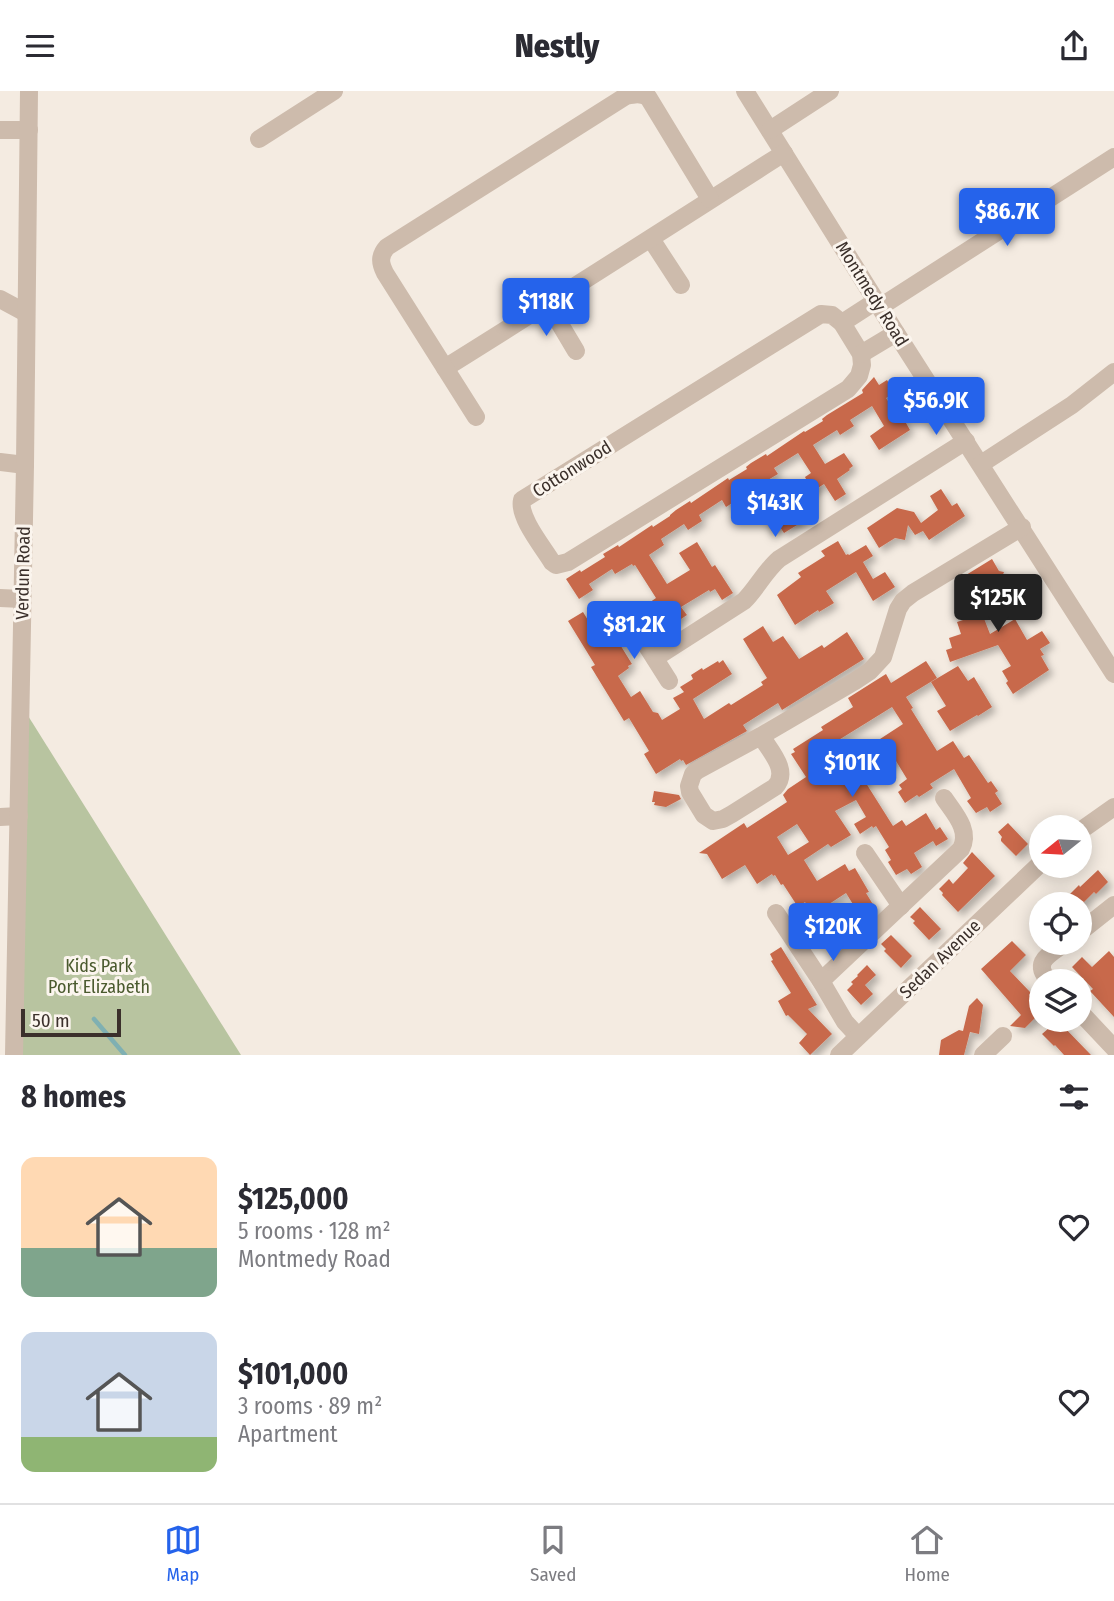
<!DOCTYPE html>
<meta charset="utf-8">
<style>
:root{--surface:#fff;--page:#f7f7f7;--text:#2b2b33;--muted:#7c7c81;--line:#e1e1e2;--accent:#2563eb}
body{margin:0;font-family:"Fira Sans Condensed",sans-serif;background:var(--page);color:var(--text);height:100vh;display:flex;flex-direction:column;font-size:26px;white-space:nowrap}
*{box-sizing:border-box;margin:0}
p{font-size:23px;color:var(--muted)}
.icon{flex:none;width:38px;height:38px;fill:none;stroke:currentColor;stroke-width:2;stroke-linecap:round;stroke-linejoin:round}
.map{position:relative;height:964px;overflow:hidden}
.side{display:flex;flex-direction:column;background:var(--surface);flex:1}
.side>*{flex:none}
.needle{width:46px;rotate:252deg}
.fabs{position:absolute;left:1029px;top:724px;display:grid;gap:14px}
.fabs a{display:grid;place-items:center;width:63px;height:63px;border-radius:50%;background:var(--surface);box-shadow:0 4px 18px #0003;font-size:35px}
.scale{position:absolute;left:21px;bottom:18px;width:100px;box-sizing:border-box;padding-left:7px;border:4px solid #3b302b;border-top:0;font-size:19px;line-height:24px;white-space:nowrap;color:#3b302b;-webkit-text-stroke:5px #fbf5ee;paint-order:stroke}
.price{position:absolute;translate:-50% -60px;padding:0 16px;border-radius:7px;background:var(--accent);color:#fff;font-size:23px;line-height:46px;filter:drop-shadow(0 2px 4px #0008)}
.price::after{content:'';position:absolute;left:50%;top:42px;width:21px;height:16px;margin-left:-10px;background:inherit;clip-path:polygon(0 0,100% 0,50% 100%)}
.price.selected{background:#222;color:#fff}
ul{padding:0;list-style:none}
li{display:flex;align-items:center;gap:21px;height:175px;padding:0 21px}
li span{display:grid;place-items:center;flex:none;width:196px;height:140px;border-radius:14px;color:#555}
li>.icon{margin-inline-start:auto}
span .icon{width:84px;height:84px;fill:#fffc;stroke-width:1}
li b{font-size:30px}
h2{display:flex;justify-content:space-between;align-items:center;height:84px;padding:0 21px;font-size:30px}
header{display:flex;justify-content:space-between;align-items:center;height:91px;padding:0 21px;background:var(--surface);font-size:32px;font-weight:800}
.menu{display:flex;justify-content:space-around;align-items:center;height:98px;border-top:2px solid var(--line);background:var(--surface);font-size:19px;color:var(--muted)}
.menu a{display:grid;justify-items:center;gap:4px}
.menu .selected{color:var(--accent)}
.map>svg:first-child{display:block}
.green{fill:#b8c4a0}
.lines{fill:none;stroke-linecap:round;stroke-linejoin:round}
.stream{stroke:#7fb0b2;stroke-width:4.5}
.building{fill:#c8694b;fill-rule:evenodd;filter:url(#shadow)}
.minor{stroke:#cdbbac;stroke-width:18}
.labels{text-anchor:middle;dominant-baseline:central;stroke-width:6;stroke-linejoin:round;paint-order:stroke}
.street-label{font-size:18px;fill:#3b302b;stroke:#fbf5ee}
.park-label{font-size:18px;fill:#4a5a2e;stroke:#fbf5ee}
</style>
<header><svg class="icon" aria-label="menu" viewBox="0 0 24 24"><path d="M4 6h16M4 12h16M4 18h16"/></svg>Nestly<svg class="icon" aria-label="share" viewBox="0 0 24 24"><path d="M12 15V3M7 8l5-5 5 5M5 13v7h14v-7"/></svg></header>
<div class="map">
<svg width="1114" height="964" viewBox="0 0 1114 964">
<defs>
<filter id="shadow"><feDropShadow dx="4.5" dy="4.5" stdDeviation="3.5" flood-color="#0004"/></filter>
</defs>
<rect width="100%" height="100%" fill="#f4ebe1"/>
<polygon class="green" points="25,620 241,964 20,964"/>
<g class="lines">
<polyline class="stream" points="94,928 125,964"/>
</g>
<g class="building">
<polygon points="874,286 879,294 887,289 895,302 886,307 899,327 902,325 910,339 879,359 870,345 884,335 872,315 850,329 854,335 840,344 837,339 813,354 825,373 844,362 853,375 849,378 850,379 837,388 846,403 835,410 824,393 807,404 809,409 797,417 800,422 798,424 802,431 784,442 780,436 772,440 764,426 782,414 779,408 807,390 805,386 811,382 798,362 774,377 778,383 761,393 758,388 737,401 740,407 726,416 722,409 699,424 702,430 688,439 684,433 661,448 664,454 649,464 667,493 690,479 679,462 697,451 712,476 715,474 733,502 722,509 715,498 710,501 709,499 681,516 687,524 675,532 673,528 660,536 646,514 656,507 635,474 633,475 632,473 615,483 612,478 589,493 593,499 579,508 566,488 580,479 581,481 605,466 603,463 618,454 619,456 652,434 653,436 670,425 670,424 676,419 690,410 691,412 728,387 729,389 747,378 746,376 751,372 766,363 767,365 804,340 805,341 823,330 822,328 827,324 863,302 862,299"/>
<polygon points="941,398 952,415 957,412 965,425 929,449 923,440 915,444 908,434 905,449 895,447 879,457 867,437 897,417 914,421 921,432 938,419 930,405"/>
<polygon points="838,450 846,464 848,463 849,464 866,454 873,465 863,471 873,488 885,481 895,496 873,510 856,481 826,500 834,512 819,521 818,519 795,534 777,504 801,486 798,482 825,465 821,460"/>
<polygon points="992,468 999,480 1004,481 1001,489 993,494 996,499 978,512 990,543 1015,528 1027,549 1042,540 1050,552 1040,558 1044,564 1041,565 1049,579 1013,603 1006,592 1008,590 1002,580 1011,575 998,554 950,571 946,559 952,557 949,547 961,543 957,531 975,525 960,501 972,494 966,484"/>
<polygon points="583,521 594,539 606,531 632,573 628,575 629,577 618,585 631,606 640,600 653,621 658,622 662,629 680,618 673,607 684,601 680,596 693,588 691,584 702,577 703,579 718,570 719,572 723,569 732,583 693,608 704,628 729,612 731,614 763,594 761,591 767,587 743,548 763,535 773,551 783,545 799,568 822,554 824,557 847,541 864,568 782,619 778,612 743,634 747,640 686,674 683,669 681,670 680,668 656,683 644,663 649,660 629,627 624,630 591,576 595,574 568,530"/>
<path d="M 926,570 L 937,587 L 906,606 L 913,617 L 911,618 L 937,660 L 953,650 L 964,667 L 969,664 L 988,692 L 991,690 L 998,700 L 995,702 L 1002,713 L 990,721 L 987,716 L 976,722 L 967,710 L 971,707 L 954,678 L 930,693 L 933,697 L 919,706 L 917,704 L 905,712 L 898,701 L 902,698 L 899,694 L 907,688 L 896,670 L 864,689 L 893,735 L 902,729 L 906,735 L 926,722 L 936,739 L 940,736 L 948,748 L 936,755 L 933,750 L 914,762 L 922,776 L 911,783 L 907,778 L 896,784 L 888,771 L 891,769 L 885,759 L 889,756 L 876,735 L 873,737 L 872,735 L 860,743 L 854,733 L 866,726 L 856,709 L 835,720 L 851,744 L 831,756 L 828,753 L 804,769 L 817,790 L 845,773 L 849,780 L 855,777 L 869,801 L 866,802 L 877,820 L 866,826 L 862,821 L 859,823 L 846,802 L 826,815 L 847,848 L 836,855 L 830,845 L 828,847 L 805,811 L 798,816 L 783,793 L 781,794 L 775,784 L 773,785 L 772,783 L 757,793 L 745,774 L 722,788 L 707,763 L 699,762 L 744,732 L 747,737 L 787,711 L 783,704 L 788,698 L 806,686 L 791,663 L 795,661 L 793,658 L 823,639 L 821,636 L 853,616 L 848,607 L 886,583 L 891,592 ZM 892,616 L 903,633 L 854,665 L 858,671 L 831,687 L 816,663 ZM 797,733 L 809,751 L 788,764 L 777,746 Z"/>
<polygon points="958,575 968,590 974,586 992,616 978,625 977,624 950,640 937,620 946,615 931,591"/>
<polygon points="654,700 679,704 681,708 666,716 654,714 655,711 652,711"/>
<polygon points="1008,732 1028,753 1016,765 1001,750 1001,748 1002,746 998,741"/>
<polygon points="972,761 995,785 958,821 942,804 943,802 939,798 949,788 953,793 968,777 963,772"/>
<polygon points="1098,779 1108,791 1096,803 1094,801 1081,814 1059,814 1079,794 1080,796"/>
<polygon points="920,816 941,838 929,849 913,832 915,830 910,826"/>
<polygon points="891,844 912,865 901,877 884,860 886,858 881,853"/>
<polygon points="1012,850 1026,864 1010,880 1031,902 1029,904 1041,916 1041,921 1025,937 1010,935 1021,924 981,878"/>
<polygon points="781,856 817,914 808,918 832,943 810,964 799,952 807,943 788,924 786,925 778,910 791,902 771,870 773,869 770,863"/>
<polygon points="1109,860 1114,866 1114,926 1090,900 1093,898 1072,876 1082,866 1092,876"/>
<polygon points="867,874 876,884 865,894 873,903 861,914 847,899 853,893 851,891 858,885 857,884"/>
<polygon points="977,907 983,914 979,943 970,941 964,964 939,964 941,949 959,939 963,940 969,915"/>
<polygon points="1056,931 1059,935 1061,933 1091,964 1064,964 1055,954 1054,955 1042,943"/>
</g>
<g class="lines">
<g class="minor">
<polyline points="745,0 896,242 1114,583"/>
<polyline points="0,39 29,39"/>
<polyline points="770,39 830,0"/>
<polyline points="259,48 334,0"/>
<polyline points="651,148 681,194"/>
<polyline points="0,208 26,222"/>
<polyline points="548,213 576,260"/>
<polyline points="880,216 1114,66"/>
<path d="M 821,223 L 832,224 L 842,232 L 861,263 L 862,274 L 859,285 L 848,298 L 568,471 L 556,474 L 552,471 C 543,456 518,426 522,409 Z"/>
<polyline points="842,232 876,210"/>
<polyline points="861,263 896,242"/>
<path d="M 445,277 C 559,206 671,134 784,62"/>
<path d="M 476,326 L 385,182 C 380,172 379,165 387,156 L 626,5 C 635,3 640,2 648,6 L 710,108"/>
<polyline points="0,371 25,374"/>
<polyline points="981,373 1072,314 1114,281"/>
<polyline points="0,507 22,508"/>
<polyline points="631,530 669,590"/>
<path d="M 655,567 L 744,510 C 757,497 765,480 779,468 L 966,350"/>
<path d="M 761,645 C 770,660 790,680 775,696 L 732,723 L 723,728 L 713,730 L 704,724 L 690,701 L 689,695 L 693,683 L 698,679 L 761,645 L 855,590 L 870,580 L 883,566 L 898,518 L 903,510 L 913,502 L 1022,436"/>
<polyline points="0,726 19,725"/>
<polyline points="1080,740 1114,716"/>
<polyline points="865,762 901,815"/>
<polyline points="776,822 821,890 845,931 858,945"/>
<polyline points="1080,841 1114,814"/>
<path d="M 821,890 L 961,758 C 971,739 954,722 944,707"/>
<path d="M 1050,891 C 1031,871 1049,864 1065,852"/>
<polyline points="1080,921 1114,957"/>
<polyline points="14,964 25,374 29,0"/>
<polyline points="839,964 1041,772"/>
<polyline points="983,964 1003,945"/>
</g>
</g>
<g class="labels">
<g class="street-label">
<text transform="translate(872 203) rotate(58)">Montmedy Road</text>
<text transform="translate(572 378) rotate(-32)">Cottonwood</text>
<text transform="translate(23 482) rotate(-89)">Verdun Road</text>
<text transform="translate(940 868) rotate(-44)">Sedan Avenue</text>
</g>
<g class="park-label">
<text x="99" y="875">Kids Park<tspan x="99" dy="21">Port Elizabeth</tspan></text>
</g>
</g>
</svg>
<div class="fabs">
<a><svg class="needle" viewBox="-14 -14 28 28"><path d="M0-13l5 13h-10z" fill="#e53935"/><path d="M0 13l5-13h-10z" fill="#7c7c81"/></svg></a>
<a><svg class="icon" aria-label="locate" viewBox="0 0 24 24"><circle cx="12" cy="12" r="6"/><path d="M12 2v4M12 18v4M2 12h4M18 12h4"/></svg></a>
<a><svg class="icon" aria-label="layers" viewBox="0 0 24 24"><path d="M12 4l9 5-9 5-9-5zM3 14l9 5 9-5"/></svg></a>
</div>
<div class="scale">50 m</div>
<b class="price" style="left:1007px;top:157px">$86.7K</b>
<b class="price" style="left:546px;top:247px">$118K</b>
<b class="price" style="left:936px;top:346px">$56.9K</b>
<b class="price" style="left:775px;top:448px">$143K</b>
<b class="price selected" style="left:998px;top:543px">$125K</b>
<b class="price" style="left:634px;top:570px">$81.2K</b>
<b class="price" style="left:852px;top:708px">$101K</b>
<b class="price" style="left:833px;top:872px">$120K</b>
</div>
<section class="side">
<h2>8 homes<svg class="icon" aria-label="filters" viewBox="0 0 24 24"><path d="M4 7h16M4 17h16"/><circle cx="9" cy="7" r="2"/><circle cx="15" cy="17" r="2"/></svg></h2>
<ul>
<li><span style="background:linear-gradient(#ffd9b3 65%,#7fa58c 0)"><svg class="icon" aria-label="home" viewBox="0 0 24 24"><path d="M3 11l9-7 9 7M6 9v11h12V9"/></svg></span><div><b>$125,000</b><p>5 rooms · 128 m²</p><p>Montmedy Road</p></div><svg class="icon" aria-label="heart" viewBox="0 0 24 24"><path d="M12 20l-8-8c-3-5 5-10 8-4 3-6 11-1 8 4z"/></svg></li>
<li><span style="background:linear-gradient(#c9d6e8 75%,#8fb573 0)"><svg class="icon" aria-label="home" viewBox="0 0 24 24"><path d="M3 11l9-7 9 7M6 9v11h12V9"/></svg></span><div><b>$101,000</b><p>3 rooms · 89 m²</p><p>Apartment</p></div><svg class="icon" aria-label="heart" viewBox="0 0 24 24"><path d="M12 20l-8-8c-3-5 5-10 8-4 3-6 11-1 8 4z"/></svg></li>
</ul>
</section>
<nav class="menu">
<a class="selected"><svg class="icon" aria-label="map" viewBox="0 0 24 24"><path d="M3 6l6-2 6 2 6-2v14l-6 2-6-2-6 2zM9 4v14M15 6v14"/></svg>Map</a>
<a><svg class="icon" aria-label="saved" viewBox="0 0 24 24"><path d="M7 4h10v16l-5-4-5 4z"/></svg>Saved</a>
<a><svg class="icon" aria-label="home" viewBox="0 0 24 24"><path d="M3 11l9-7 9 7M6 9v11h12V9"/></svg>Home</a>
</nav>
